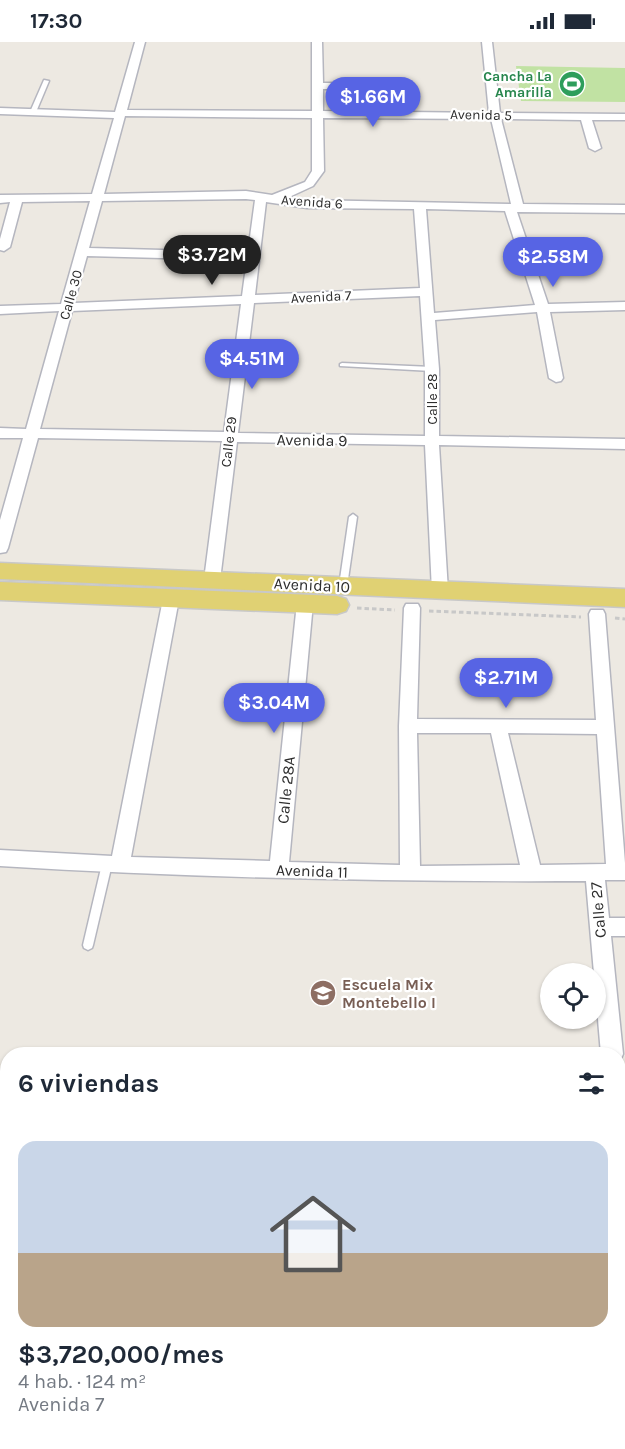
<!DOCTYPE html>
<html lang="es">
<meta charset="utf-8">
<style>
:root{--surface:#fff;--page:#f6f6f7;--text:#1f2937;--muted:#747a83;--accent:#5764e4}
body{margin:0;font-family:Karla,sans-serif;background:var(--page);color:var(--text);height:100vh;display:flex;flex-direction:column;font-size:22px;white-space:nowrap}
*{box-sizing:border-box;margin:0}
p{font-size:20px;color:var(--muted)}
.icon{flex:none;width:33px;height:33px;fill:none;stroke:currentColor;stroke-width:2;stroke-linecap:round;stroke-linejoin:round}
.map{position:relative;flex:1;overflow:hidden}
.panel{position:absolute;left:0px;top:1005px;width:626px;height:402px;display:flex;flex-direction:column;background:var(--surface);border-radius:24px 24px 0 0;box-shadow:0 2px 4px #0004}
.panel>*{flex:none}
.buttons{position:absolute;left:540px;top:921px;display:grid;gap:12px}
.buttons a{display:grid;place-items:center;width:66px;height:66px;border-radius:50%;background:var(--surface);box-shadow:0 2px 4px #0004;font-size:30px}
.price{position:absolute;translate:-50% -51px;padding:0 14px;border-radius:21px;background:var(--accent);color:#fff;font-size:20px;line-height:39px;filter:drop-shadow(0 2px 3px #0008)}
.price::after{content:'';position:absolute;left:50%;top:36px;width:18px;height:14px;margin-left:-9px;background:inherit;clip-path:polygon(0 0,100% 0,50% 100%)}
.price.current{background:#222;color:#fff}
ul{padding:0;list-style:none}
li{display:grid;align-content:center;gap:12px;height:318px;padding:0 18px}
li span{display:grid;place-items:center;height:186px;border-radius:18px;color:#555}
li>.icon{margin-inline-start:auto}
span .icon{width:108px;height:108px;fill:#fffc;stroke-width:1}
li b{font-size:26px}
h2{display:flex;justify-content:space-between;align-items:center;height:72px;padding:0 18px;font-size:26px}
.status{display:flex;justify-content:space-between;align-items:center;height:42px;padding:0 30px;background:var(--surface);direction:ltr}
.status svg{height:16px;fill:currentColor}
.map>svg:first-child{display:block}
.pitch{fill:#c1e2a3}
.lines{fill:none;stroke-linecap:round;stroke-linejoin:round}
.lane-casing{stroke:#b5b6bf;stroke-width:3}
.street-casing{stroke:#b5b6bf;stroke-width:3}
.primary-casing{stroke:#c8c8c8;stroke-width:3}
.path-far1{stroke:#c8c8c8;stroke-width:3;stroke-dasharray:4.5 3;stroke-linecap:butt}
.path{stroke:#c8c8c8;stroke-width:4;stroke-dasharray:6 4;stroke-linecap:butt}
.lane{fill:#fff;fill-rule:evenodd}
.street{fill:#fff;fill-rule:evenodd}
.primary{fill:#e0d173;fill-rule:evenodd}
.labels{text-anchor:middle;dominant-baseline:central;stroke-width:4.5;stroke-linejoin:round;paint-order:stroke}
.far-leisure-label{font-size:14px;font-weight:bold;fill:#27864d;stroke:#fff;text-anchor:end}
.far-street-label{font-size:14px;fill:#2d2d2d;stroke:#fff}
.street-label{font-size:16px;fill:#2d2d2d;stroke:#fff}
.education-label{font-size:16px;font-weight:bold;fill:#785e54;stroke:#fff;text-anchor:start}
</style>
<div class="status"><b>17:30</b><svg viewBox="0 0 49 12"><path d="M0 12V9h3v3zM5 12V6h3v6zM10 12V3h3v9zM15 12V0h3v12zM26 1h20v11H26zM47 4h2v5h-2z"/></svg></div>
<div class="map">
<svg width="625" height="1407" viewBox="0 0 625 1407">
<rect width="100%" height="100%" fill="#ede9e2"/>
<polygon class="pitch" points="516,24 625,26 625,60 521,59"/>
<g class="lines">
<defs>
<g id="lane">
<polygon points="44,38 49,39 36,70 31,71 30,70"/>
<polygon points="342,321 432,325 435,327 432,329 340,324 340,322"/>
<polygon points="353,472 357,475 347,544 343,547 339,544 349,475"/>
<polygon points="107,818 110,819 112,822 93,903 92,906 88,908 84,906 83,903 102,822 104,819"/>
<rect x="618" y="1354" width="7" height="12"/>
</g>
<g id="street">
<path d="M 135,0 L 145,0 L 127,68 L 312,69 L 312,0 L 322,0 L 323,41 L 363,41 L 368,44 L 363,47 L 323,47 L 323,69 L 489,71 L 482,0 L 492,0 L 500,71 L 625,72 L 625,78 L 592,78 L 601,106 L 595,109 L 589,106 L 581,78 L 501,77 L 523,162 L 625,163 L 625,171 L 517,170 L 548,262 L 625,260 L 625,268 L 550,270 L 563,336 L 561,339 L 556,340 L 549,336 L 537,270 L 435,278 L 439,327 L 439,394 L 625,397 L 625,407 L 439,403 L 448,549 L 446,553 L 434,553 L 432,549 L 425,403 L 237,400 L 220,538 L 218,542 L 206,542 L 204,538 L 222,399 L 38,396 L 8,506 L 6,510 L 0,511 L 0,478 L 23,396 L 0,396 L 0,386 L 26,387 L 59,269 L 0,272 L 0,264 L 61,262 L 90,159 L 22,160 L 10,205 L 4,209 L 0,208 L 0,197 L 10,160 L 0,161 L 0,153 L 92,152 L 114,76 L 0,72 L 0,66 L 115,70 ZM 125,74 L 312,76 L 312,129 L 305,140 L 272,153 L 246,149 L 104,152 ZM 323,76 L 491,77 L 511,162 L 307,158 L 287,156 L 313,144 L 324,129 ZM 246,157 L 255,158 L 242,254 L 74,261 L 87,214 L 199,217 L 205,213 L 199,209 L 89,206 L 102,159 ZM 266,160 L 307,166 L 414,167 L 420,246 L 255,253 ZM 426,167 L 505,169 L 535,263 L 434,271 ZM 420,254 L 425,327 L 425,394 L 238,391 L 254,261 ZM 241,262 L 224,390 L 40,387 L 72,269 Z"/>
<path d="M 171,551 L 177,553 L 179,557 L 131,815 L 270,819 L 297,561 L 299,557 L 311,557 L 313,561 L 289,820 L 400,823 L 399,684 L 404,566 L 406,562 L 418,562 L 420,566 L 417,677 L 596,678 L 589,572 L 591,568 L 603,568 L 605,572 L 625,821 L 625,838 L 605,838 L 609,876 L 625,876 L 625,894 L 611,894 L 623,1012 L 620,1019 L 618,1012 L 601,1012 L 586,839 C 390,840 195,836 0,824 L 0,808 L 112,814 L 163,557 L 165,553 ZM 417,691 L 491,691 L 520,823 L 420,824 ZM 508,691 L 597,692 L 606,822 L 540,823 Z"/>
<polygon points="618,1302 625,1304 625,1331 618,1328"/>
</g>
<g id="primary">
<polygon points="0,521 625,547 625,565 0,537"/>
<polygon points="0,540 337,554 346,557 349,563 346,569 337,572 0,558"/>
</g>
</defs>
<use href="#lane" class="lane-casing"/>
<use href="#street" class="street-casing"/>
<use href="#primary" class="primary-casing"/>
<g class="path-far1">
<polyline points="357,566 395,568"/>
<polyline points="429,569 581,575"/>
<polyline points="615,576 625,577"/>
</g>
<polyline class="path" points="0,1152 8,1153"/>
<use href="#lane" class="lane"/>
<use href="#street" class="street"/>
<use href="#primary" class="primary"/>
</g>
<defs>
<symbol id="stadium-disc" viewBox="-11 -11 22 22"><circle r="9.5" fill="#2e9e5b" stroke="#fff"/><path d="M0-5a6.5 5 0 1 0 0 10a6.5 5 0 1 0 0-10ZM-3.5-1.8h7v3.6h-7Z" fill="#fff"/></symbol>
<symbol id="school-disc" viewBox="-11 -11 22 22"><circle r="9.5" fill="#8d6e63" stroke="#fff"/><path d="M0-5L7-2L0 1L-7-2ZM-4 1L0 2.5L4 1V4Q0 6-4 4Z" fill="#fff"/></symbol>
</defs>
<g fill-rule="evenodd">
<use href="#stadium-disc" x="557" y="27" width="30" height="30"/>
<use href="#school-disc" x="308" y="936" width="30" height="30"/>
</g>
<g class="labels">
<g class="far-leisure-label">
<text x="552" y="34">Cancha La<tspan x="552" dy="16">Amarilla</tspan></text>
</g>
<g class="far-street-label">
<text transform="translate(481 73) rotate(1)">Avenida 5</text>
<text transform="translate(312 160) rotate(4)">Avenida 6</text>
<text transform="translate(71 253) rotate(-74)">Calle 30</text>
<text transform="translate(321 255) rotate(-3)">Avenida 7</text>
<text transform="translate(432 357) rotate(-90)">Calle 28</text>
<text transform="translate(229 400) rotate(-83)">Calle 29</text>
</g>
<g class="street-label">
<text transform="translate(312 398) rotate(1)">Avenida 9</text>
<text transform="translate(312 543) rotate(3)">Avenida 10</text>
<text transform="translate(286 748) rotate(-84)">Calle 28A</text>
<text transform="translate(312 829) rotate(2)">Avenida 11</text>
<text transform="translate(598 868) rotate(-95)">Calle 27</text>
</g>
<g class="education-label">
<text x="342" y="942">Escuela Mix<tspan x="342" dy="18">Montebello I</tspan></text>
</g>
</g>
</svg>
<div class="buttons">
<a><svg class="icon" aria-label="locate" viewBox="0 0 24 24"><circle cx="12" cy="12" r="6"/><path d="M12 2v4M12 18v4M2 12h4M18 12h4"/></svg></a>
</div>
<b class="price" style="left:373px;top:86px">$1.66M</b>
<b class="price current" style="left:212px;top:244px">$3.72M</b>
<b class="price" style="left:553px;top:246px">$2.58M</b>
<b class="price" style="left:252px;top:348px">$4.51M</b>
<b class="price" style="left:506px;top:667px">$2.71M</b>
<b class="price" style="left:274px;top:692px">$3.04M</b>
<section class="panel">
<h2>6 viviendas<svg class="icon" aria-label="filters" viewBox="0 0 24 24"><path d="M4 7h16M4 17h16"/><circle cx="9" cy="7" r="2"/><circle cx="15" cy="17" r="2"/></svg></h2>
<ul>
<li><span style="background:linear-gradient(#c9d6e8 60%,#b9a48a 0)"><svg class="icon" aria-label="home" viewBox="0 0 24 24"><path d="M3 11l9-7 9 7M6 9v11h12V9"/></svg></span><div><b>$3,720,000/mes</b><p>4 hab. · 124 m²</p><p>Avenida 7</p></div></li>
</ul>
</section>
</div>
